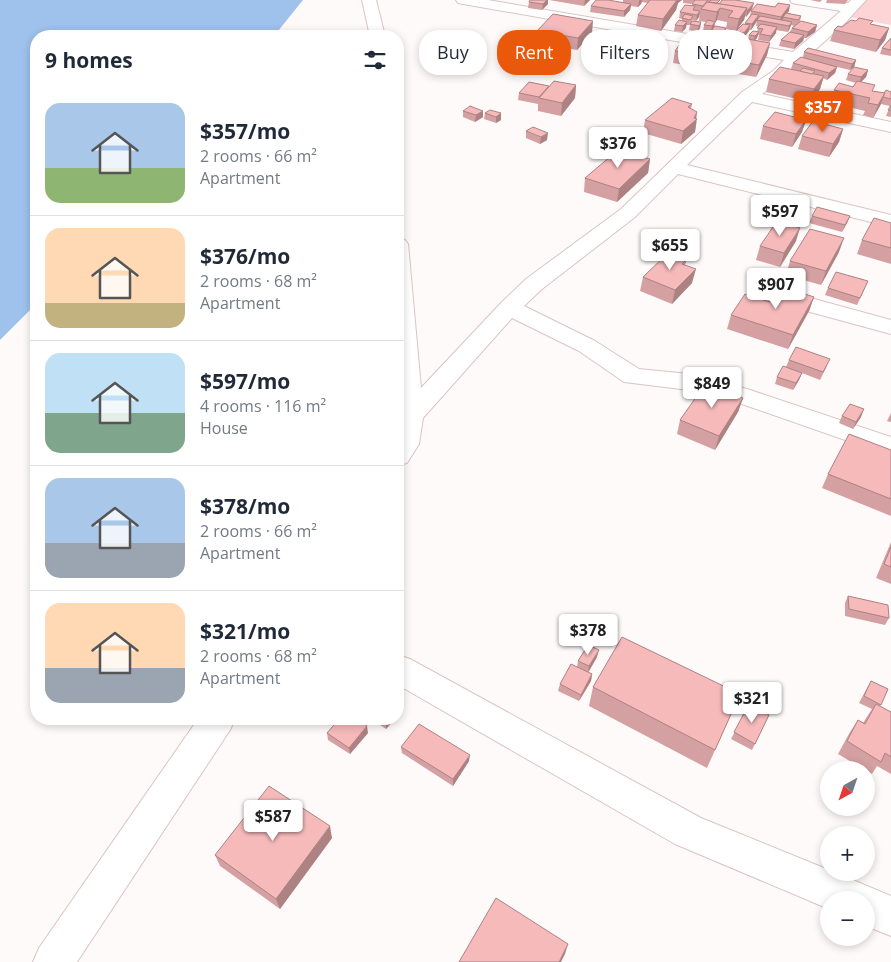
<!DOCTYPE html>
<meta charset="utf-8">
<style>
:root{--surface:#fff;--page:#f2f2f3;--text:#1f2937;--muted:#747a83;--line:#e0e1e3;--accent:#ea580c}
body{margin:0;font-family:"Open Sans",sans-serif;background:var(--page);color:var(--text);height:100vh;display:flex;flex-direction:column;font-size:19px;white-space:nowrap}
*{box-sizing:border-box;margin:0}
p{font-size:16px;color:var(--muted)}
.icon{flex:none;width:28px;height:28px;fill:none;stroke:currentColor;stroke-width:2;stroke-linecap:round;stroke-linejoin:round}
.map{position:relative;flex:1;overflow:hidden}
.panel{position:absolute;left:30px;top:30px;width:374px;height:695px;display:flex;flex-direction:column;background:var(--surface);border-radius:20px;box-shadow:0 2px 8px #0003}
.panel>*{flex:none}
.guide{position:absolute;left:419px;top:30px;width:396px;height:45px;display:flex;gap:10px}
.needle{width:32px;rotate:220deg}
.fabs{position:absolute;left:820px;top:761px;display:grid;gap:10px}
.fabs a{display:grid;place-items:center;width:55px;height:55px;border-radius:50%;background:var(--surface);box-shadow:0 2px 8px #0003;font-size:25px}
.price{position:absolute;translate:-50% -42px;padding:0 11px;border-radius:5px;background:#fff;color:#222;font-size:16px;line-height:32px;filter:drop-shadow(0 1px 2px #0008)}
.price::after{content:'';position:absolute;left:50%;top:30px;width:15px;height:11px;margin-left:-8px;background:inherit;clip-path:polygon(0 0,100% 0,50% 100%)}
.price.active{background:var(--accent);color:#fff}
ul{padding:0;list-style:none}
li{display:flex;align-items:center;gap:15px;height:125px;padding:0 15px}
li+li{border-top:1px solid var(--line)}
li span{display:grid;place-items:center;flex:none;width:140px;height:100px;border-radius:15px;color:#555}
li>.icon{margin-inline-start:auto}
span .icon{width:60px;height:60px;fill:#fffc;stroke-width:1}
li b{font-size:21px}
h2{display:flex;justify-content:space-between;align-items:center;height:60px;padding:0 15px;font-size:21px}
.chip{padding:0 18px;border-radius:20px;background:var(--surface);box-shadow:0 2px 8px #0003;font-size:18px;line-height:45px}
.chip.active{background:var(--accent);color:#fff}
.map>svg:first-child{display:block}
.green{fill:#fed5d6}
.water{fill:#9ec2eb}
.lines{fill:none;stroke-linecap:round;stroke-linejoin:round}
.minor-casing{stroke:#dac4c4;stroke-width:2}
.minor{fill:#fff;fill-rule:evenodd}
.wall{fill:#d4a0a1;fill-rule:evenodd}
.shaded-wall{fill:#ac8283}
.building{fill:#f6babb;stroke:#ac8283}
</style>
<div class="map">
<svg width="891" height="962" viewBox="0 0 891 962">
<rect width="100%" height="100%" fill="#fffafa"/>
<polygon class="green" points="865,0 891,0 891,25 848,17"/>
<polygon class="water" points="0,0 303,0 274,36 36,36 36,304 0,340"/>
<g class="lines">
<defs>
<g id="minor">
<polygon points="362,0 376,0 385,36 370,36"/>
<polygon points="456,0 488,0 793,52 841,11 797,4 792,3 790,0 825,0 848,3 851,0 866,0 845,23 785,77 762,94 891,122 891,132 752,102 687,165 891,215 891,227 678,174 635,217 542,289 524,306 595,341 639,369 689,374 747,389 891,437 891,456 739,403 689,390 624,382 579,351 512,318 423,418 419,444 407,463 398,465 398,238 405,240 408,244 421,388 501,303 526,279 621,209 742,92 773,71 784,60 463,4 458,3"/>
<polygon points="807,297 891,320 891,334 799,309 796,304 799,299"/>
<polygon points="398,655 410,659 701,818 829,870 829,872 834,872 891,896 891,936 866,926 866,900 829,900 829,909 675,844 398,685"/>
<polygon points="198,719 235,719 230,730 77,962 33,962 39,948"/>
</g>
</defs>
<use href="#minor" class="minor-casing"/>
<use href="#minor" class="minor"/>
</g>
<g class="wall">
<polygon points="549,0 590,0 584,6"/>
<polygon points="623,0 682,0 678,3 676,10 661,31 636,26 638,15 648,3 642,2 641,4 638,7 631,6 630,10 624,17 590,12 591,6 623,2"/>
<polygon points="683,0 711,0 710,1 752,9 746,17 745,16 744,20 736,31 726,29 727,22 717,20 715,23 714,27 726,28 724,34 720,40 709,38 710,32 703,31 704,25 706,22 699,21 700,12 699,17 696,21 692,20 692,21 701,22 700,28 697,32 689,30 690,25 686,25 686,28 682,32 674,31 675,25 682,21 682,19 679,18 680,12 692,6 694,1 691,4 683,3"/>
<polygon points="810,0 822,0 820,2"/>
<polygon points="827,0 848,0 845,4 826,3"/>
<polygon points="529,2 548,4 542,10 528,8"/>
<path d="M 751,11 L 789,11 L 787,13 L 801,16 L 800,22 L 817,25 L 815,32 L 806,38 L 804,38 L 803,41 L 794,49 L 779,46 L 781,40 L 790,32 L 792,28 L 794,26 L 791,25 L 788,32 L 776,30 L 776,33 L 769,42 L 758,40 L 759,35 L 758,35 L 757,38 L 755,40 L 770,43 L 767,55 L 756,77 L 673,63 L 675,51 L 731,46 L 736,37 L 735,37 L 736,31 L 745,24 L 750,16 ZM 757,21 L 756,26 L 759,27 L 757,31 L 749,35 L 748,39 L 743,38 L 749,31 L 749,30 L 751,30 Z"/>
<polygon points="872,24 889,28 885,40 876,52 830,41 834,30 842,27"/>
<polygon points="537,31 592,33 577,50 536,43"/>
<polygon points="891,38 891,56 880,54 882,48"/>
<polygon points="483,47 483,59 469,73 445,68 445,56"/>
<polygon points="804,52 856,60 854,67 850,70 837,67 835,73 827,80 823,78 820,89 811,102 766,92 769,79 791,69 793,63 803,57"/>
<polygon points="868,70 866,77 861,82 873,91 884,93 891,92 891,117 886,116 890,106 881,104 873,118 863,115 865,111 831,103 834,90 853,87 856,83 846,80 848,74"/>
<polygon points="576,85 575,98 561,116 538,111 538,104 518,100 519,93 549,86"/>
<polygon points="692,104 691,109 696,119 695,132 681,144 643,133 645,120"/>
<polygon points="490,110 501,120 496,123 484,119 485,113"/>
<polygon points="463,111 483,111 483,117 475,122 463,117"/>
<polygon points="806,120 802,132 792,147 760,139 763,126"/>
<polygon points="843,129 839,142 829,157 798,149 802,136"/>
<polygon points="526,131 547,140 540,144 526,138"/>
<polygon points="650,159 648,173 617,202 584,192 585,178"/>
<polygon points="812,216 850,216 847,223 842,232 809,223"/>
<polygon points="891,223 891,264 857,254 862,240"/>
<polygon points="796,241 780,267 756,260 760,246"/>
<polygon points="839,252 821,285 786,275 790,261"/>
<polygon points="687,259 685,265 692,283 672,304 640,291 643,277"/>
<polygon points="828,288 865,288 857,305 825,295"/>
<polygon points="814,297 809,311 788,349 727,329 731,315 770,302"/>
<polygon points="789,360 827,366 820,380 802,373 799,380 793,390 775,384 777,377 786,367"/>
<polygon points="743,398 738,412 715,450 677,434 680,420"/>
<polygon points="891,413 891,422 887,421"/>
<polygon points="842,416 861,417 853,429 839,423"/>
<polygon points="891,450 891,516 822,488 828,474"/>
<polygon points="891,542 891,584 876,578"/>
<polygon points="848,596 889,618 885,625 845,616 845,603"/>
<polygon points="597,657 588,672 592,674 591,681 579,701 558,691 560,684 577,667 578,661"/>
<polygon points="871,681 888,689 880,706 891,712 891,774 877,766 872,774 866,771 866,770 865,770 838,754 850,732 858,720 863,723 872,709 859,703 867,688"/>
<polygon points="593,687 740,694 707,768 589,706"/>
<polygon points="749,704 769,715 752,750 731,739"/>
<polygon points="371,719 395,719 386,729"/>
<polygon points="327,733 368,733 350,754 328,740"/>
<polygon points="401,747 469,761 453,786 402,753"/>
<polygon points="332,838 280,909 220,866 215,855"/>
</g>
<g class="shaded-wall">
<polygon points="547,0 548,0 548,4 542,10 543,4"/>
<polygon points="585,0 590,0 584,6"/>
<polygon points="640,0 642,0 641,4 638,7 639,1"/>
<polygon points="676,0 682,0 678,3 676,10 661,31 663,19"/>
<polygon points="754,3 752,9 746,17 747,11"/>
<polygon points="631,4 630,10 624,17 624,11"/>
<polygon points="790,5 789,11 780,23 781,17"/>
<polygon points="720,8 717,20 715,23 714,28 711,32 712,26 715,22 717,12"/>
<polygon points="747,8 744,20 736,31 739,19"/>
<polygon points="700,11 699,17 696,21 697,15"/>
<polygon points="759,15 757,21 751,30 752,24"/>
<polygon points="593,21 592,33 577,50 578,38"/>
<polygon points="687,22 686,28 682,32 683,26"/>
<polygon points="701,22 700,28 697,32 699,26"/>
<polygon points="792,22 790,28 788,32 789,26"/>
<polygon points="750,25 749,31 743,39 744,33"/>
<polygon points="817,25 815,32 806,38 808,32"/>
<polygon points="777,27 776,33 769,42 771,36"/>
<polygon points="726,28 724,34 720,40 722,34"/>
<polygon points="889,28 885,40 876,52 880,40"/>
<polygon points="759,32 757,38 753,42 755,36"/>
<polygon points="804,35 803,41 794,49 795,43"/>
<polygon points="770,43 767,55 756,77 759,65"/>
<polygon points="483,47 483,59 469,73 469,61"/>
<polygon points="856,60 854,67 850,70 852,64"/>
<polygon points="837,67 835,73 827,80 829,73"/>
<polygon points="868,70 866,77 859,84 861,77"/>
<polygon points="824,76 820,89 811,102 814,89"/>
<polygon points="576,85 575,98 561,116 562,103"/>
<polygon points="885,93 880,106 873,118 878,105"/>
<polygon points="483,111 483,117 475,122 476,115"/>
<polygon points="697,112 696,121 697,119 695,132 681,144 683,131 694,118"/>
<polygon points="501,113 501,120 496,123 496,117"/>
<polygon points="806,120 802,132 792,147 796,134"/>
<polygon points="843,129 839,142 829,157 833,144"/>
<polygon points="548,133 547,140 540,144 541,137"/>
<polygon points="650,159 648,173 617,202 619,189"/>
<polygon points="850,216 847,223 842,232 845,225"/>
<polygon points="800,228 796,241 780,267 784,253"/>
<polygon points="844,238 839,252 821,285 826,271"/>
<polygon points="696,269 692,283 672,304 675,290"/>
<polygon points="814,297 809,311 788,349 793,335"/>
<polygon points="802,373 799,380 793,390 796,383"/>
<polygon points="743,398 738,412 715,450 719,436"/>
<polygon points="864,409 861,417 853,429 856,422"/>
<polygon points="599,650 597,657 588,673 589,666"/>
<polygon points="592,674 591,681 579,701 581,695"/>
<polygon points="399,707 399,713 398,716 398,708"/>
<polygon points="389,719 395,719 386,729 386,723"/>
<polygon points="367,726 368,733 350,754 349,748"/>
<polygon points="470,755 469,761 453,786 453,779"/>
<polygon points="330,826 332,838 280,909 276,899"/>
<polygon points="568,944 565,954 561,962 559,962"/>
</g>
<g class="building">
<polygon points="530,0 547,0 543,4 529,2"/>
<polygon points="596,0 608,0 631,4 624,11 591,6"/>
<polygon points="650,0 677,0 663,19 638,15"/>
<polygon points="695,0 708,0 703,6 692,4"/>
<polygon points="711,0 720,0 717,3 709,2"/>
<polygon points="722,0 735,0 754,3 747,11 746,10 747,8 719,4"/>
<polygon points="707,2 747,8 739,19 728,17 733,11 720,8 717,12 701,9"/>
<polygon points="778,3 790,5 781,17 751,11 757,4 775,7"/>
<polygon points="685,5 695,6 693,10 700,11 697,15 680,12"/>
<polygon points="786,13 801,16 798,20 783,17"/>
<polygon points="553,14 593,21 578,38 537,31"/>
<polygon points="685,14 693,16 690,20 682,18"/>
<polygon points="752,14 759,15 752,24 745,23"/>
<polygon points="760,16 792,22 789,26 757,20"/>
<polygon points="859,18 873,21 870,24 889,28 880,40 834,30 838,26 842,27 851,20 856,21"/>
<polygon points="679,20 687,22 683,26 675,25"/>
<polygon points="708,20 715,22 712,26 704,25"/>
<polygon points="692,21 701,22 699,26 690,24"/>
<polygon points="801,21 817,25 808,32 792,28"/>
<polygon points="743,24 750,25 744,33 736,31"/>
<polygon points="761,24 777,27 771,36 760,34 763,29 757,28"/>
<polygon points="715,26 726,28 722,34 710,32"/>
<polygon points="753,31 759,32 755,36 749,35"/>
<polygon points="790,32 804,35 795,43 781,40"/>
<polygon points="736,37 770,43 759,65 675,51 684,38 731,46"/>
<polygon points="891,38 891,50 882,48"/>
<polygon points="460,42 483,47 469,61 445,56"/>
<polygon points="808,48 856,60 852,64 804,52"/>
<polygon points="801,57 837,67 829,73 793,63"/>
<polygon points="780,67 824,76 814,89 769,79"/>
<polygon points="854,67 868,70 861,77 848,74"/>
<polygon points="803,68 815,71 812,74 800,71"/>
<polygon points="554,81 576,85 562,103 539,98"/>
<polygon points="857,81 875,85 872,91 885,93 878,105 868,103 870,98 834,90 839,83 853,87"/>
<polygon points="529,82 549,86 539,97 519,93"/>
<polygon points="886,90 891,92 891,99 883,97 885,93 884,93"/>
<polygon points="672,98 692,104 688,107 697,112 694,118 697,119 683,131 645,120"/>
<polygon points="891,105 891,110 888,110"/>
<polygon points="470,106 483,111 476,115 463,111"/>
<polygon points="490,110 501,113 496,117 485,113"/>
<polygon points="775,112 806,120 796,134 763,126"/>
<polygon points="813,121 843,129 833,144 802,136"/>
<polygon points="533,127 548,133 541,137 526,131"/>
<polygon points="618,150 650,159 619,189 585,178"/>
<polygon points="817,207 850,216 845,225 812,216"/>
<polygon points="874,218 891,223 891,248 862,240"/>
<polygon points="777,221 800,228 784,253 760,246"/>
<polygon points="810,229 844,238 826,271 790,261"/>
<polygon points="669,252 687,259 682,264 696,269 675,290 643,277"/>
<polygon points="836,272 868,281 860,298 828,288"/>
<polygon points="780,286 814,297 793,335 731,315 745,294 770,302"/>
<polygon points="796,347 830,359 823,372 789,360"/>
<polygon points="783,366 802,373 796,383 777,377"/>
<polygon points="706,383 743,398 719,436 680,420"/>
<polygon points="850,404 864,409 856,422 842,416"/>
<polygon points="849,434 891,450 891,499 828,474"/>
<polygon points="891,547 891,567 884,564"/>
<polygon points="848,596 888,605 889,618 849,609"/>
<polygon points="622,637 740,694 715,750 593,687"/>
<polygon points="588,645 599,650 589,666 578,661"/>
<polygon points="571,664 592,674 581,695 560,684"/>
<polygon points="871,681 888,689 881,705 864,696"/>
<polygon points="749,704 769,715 755,744 734,732"/>
<polygon points="876,704 891,712 891,757 885,753 881,762 847,741 858,720 865,724"/>
<polygon points="339,719 356,719 367,726 349,748 327,733"/>
<polygon points="380,719 389,719 386,723"/>
<polygon points="419,724 470,755 453,779 401,747"/>
<polygon points="269,786 330,826 276,899 215,855"/>
<polygon points="496,898 568,944 559,962 459,962"/>
</g>
</svg>
<div class="fabs">
<a><svg class="needle" viewBox="-14 -14 28 28"><path d="M0-13l5 13h-10z" fill="#e53935"/><path d="M0 13l5-13h-10z" fill="#747a83"/></svg></a>
<a>+</a>
<a>−</a>
</div>
<b class="price active" style="left:823px;top:133px">$357</b>
<b class="price" style="left:618px;top:169px">$376</b>
<b class="price" style="left:780px;top:237px">$597</b>
<b class="price" style="left:670px;top:271px">$655</b>
<b class="price" style="left:776px;top:310px">$907</b>
<b class="price" style="left:712px;top:409px">$849</b>
<b class="price" style="left:588px;top:656px">$378</b>
<b class="price" style="left:752px;top:724px">$321</b>
<b class="price" style="left:273px;top:842px">$587</b>
<div class="guide">
<a class="chip">Buy</a>
<a class="chip active">Rent</a>
<a class="chip">Filters</a>
<a class="chip">New</a>
</div>
<section class="panel">
<h2>9 homes<svg class="icon" aria-label="filters" viewBox="0 0 24 24"><path d="M4 7h16M4 17h16"/><circle cx="9" cy="7" r="2"/><circle cx="15" cy="17" r="2"/></svg></h2>
<ul>
<li><span style="background:linear-gradient(#a9c7e8 65%,#8fb573 0)"><svg class="icon" aria-label="home" viewBox="0 0 24 24"><path d="M3 11l9-7 9 7M6 9v11h12V9"/></svg></span><div><b>$357/mo</b><p>2 rooms · 66 m²</p><p>Apartment</p></div></li>
<li><span style="background:linear-gradient(#ffd9b3 75%,#c2b280 0)"><svg class="icon" aria-label="home" viewBox="0 0 24 24"><path d="M3 11l9-7 9 7M6 9v11h12V9"/></svg></span><div><b>$376/mo</b><p>2 rooms · 68 m²</p><p>Apartment</p></div></li>
<li><span style="background:linear-gradient(#bfe0f5 60%,#7fa58c 0)"><svg class="icon" aria-label="home" viewBox="0 0 24 24"><path d="M3 11l9-7 9 7M6 9v11h12V9"/></svg></span><div><b>$597/mo</b><p>4 rooms · 116 m²</p><p>House</p></div></li>
<li><span style="background:linear-gradient(#a9c7e8 65%,#9aa5b1 0)"><svg class="icon" aria-label="home" viewBox="0 0 24 24"><path d="M3 11l9-7 9 7M6 9v11h12V9"/></svg></span><div><b>$378/mo</b><p>2 rooms · 66 m²</p><p>Apartment</p></div></li>
<li><span style="background:linear-gradient(#ffd9b3 65%,#9aa5b1 0)"><svg class="icon" aria-label="home" viewBox="0 0 24 24"><path d="M3 11l9-7 9 7M6 9v11h12V9"/></svg></span><div><b>$321/mo</b><p>2 rooms · 68 m²</p><p>Apartment</p></div></li>
</ul>
</section>
</div>
